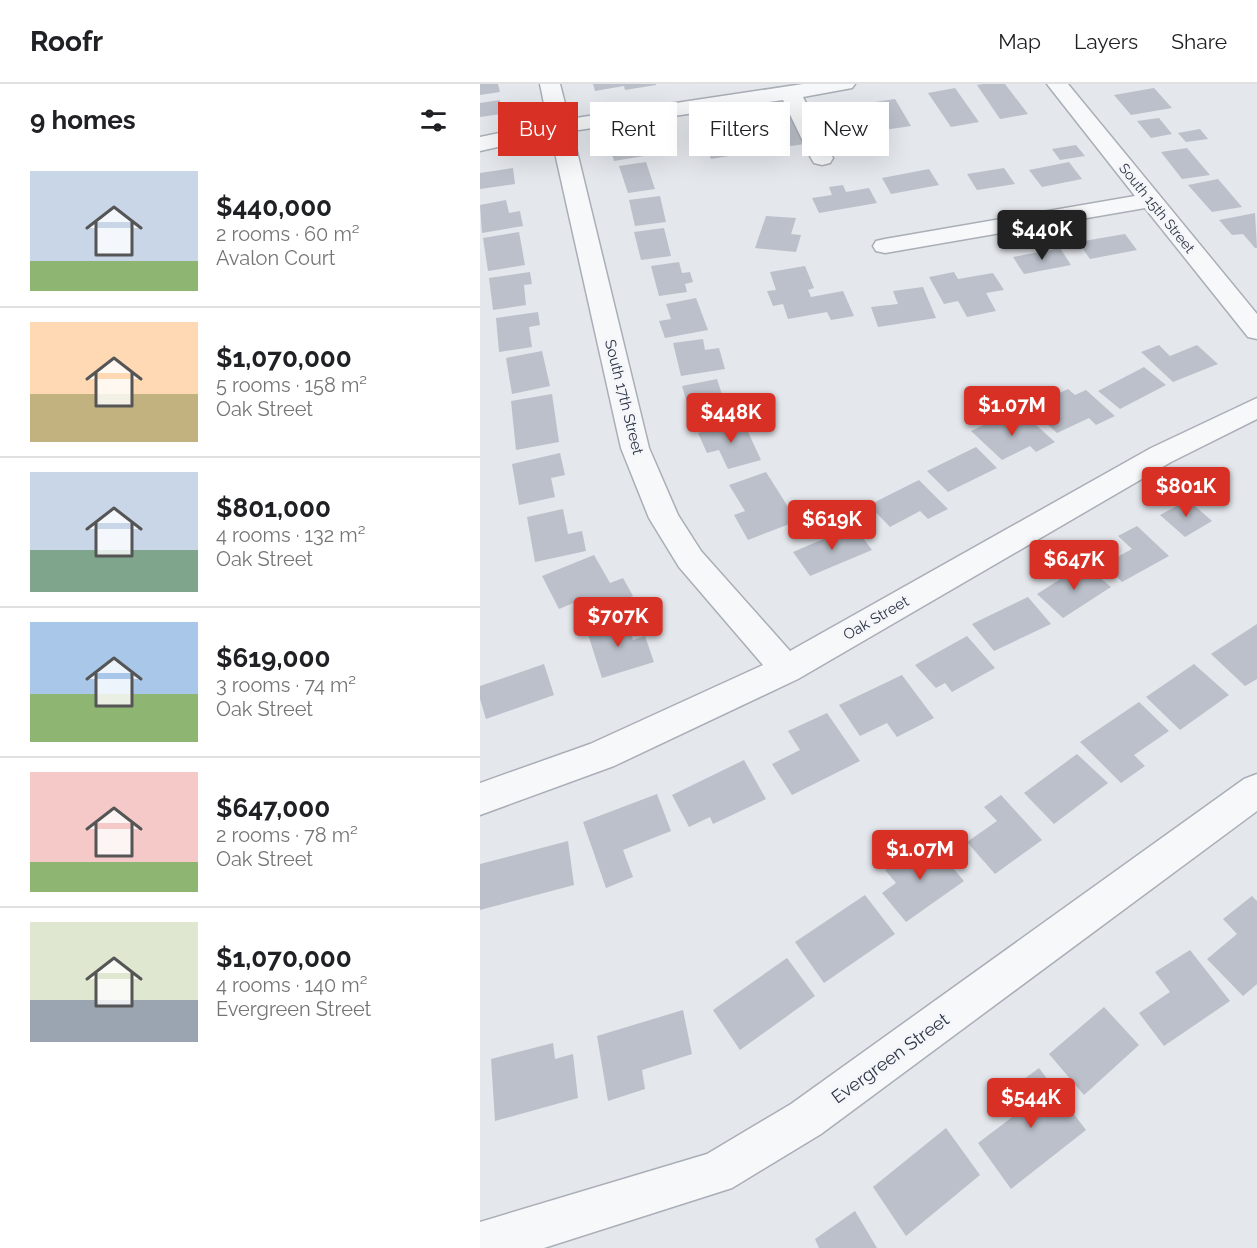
<!DOCTYPE html>
<meta charset="utf-8">
<style>
:root{--surface:#fff;--page:#f6f6f6;--text:#202124;--muted:#757577;--line:#e0e0e0;--accent:#d93025}
body{margin:0;font-family:Raleway,sans-serif;background:var(--page);color:var(--text);height:100vh;display:flex;flex-direction:column;font-size:22px;white-space:nowrap}
*{box-sizing:border-box;margin:0}
p{font-size:20px;color:var(--muted)}
.icon{flex:none;width:33px;height:33px;fill:none;stroke:currentColor;stroke-width:2;stroke-linecap:round;stroke-linejoin:round}
.map{position:relative;flex:1;overflow:hidden}
.sheet{display:flex;flex-direction:column;background:var(--surface);width:480px}
.sheet>*{flex:none}
.banner{position:absolute;left:18px;top:18px;width:570px;height:54px;display:flex;gap:12px}
.price{position:absolute;translate:-50% -51px;padding:0 14px;border-radius:6px;background:var(--accent);color:#fff;font-size:20px;line-height:39px;filter:drop-shadow(0 2px 3px #0008)}
.price::after{content:'';position:absolute;left:50%;top:36px;width:18px;height:14px;margin-left:-9px;background:inherit;clip-path:polygon(0 0,100% 0,50% 100%)}
.price.selected{background:#222;color:#fff}
ul{padding:0;list-style:none}
li{display:flex;align-items:center;gap:18px;height:150px;padding:0 30px}
li+li{border-top:2px solid var(--line)}
li span{display:grid;place-items:center;flex:none;width:168px;height:120px;border-radius:0px;color:#555}
li>.icon{margin-inline-start:auto}
span .icon{width:72px;height:72px;fill:#fffc;stroke-width:1}
li b{font-size:26px}
h2{display:flex;justify-content:space-between;align-items:center;height:72px;padding:0 30px;font-size:26px}
.tag{padding:0 21px;border-radius:0px;background:var(--surface);box-shadow:0 6px 24px #0002;font-size:21px;line-height:54px}
.tag.selected{background:var(--accent);color:#fff}
header{display:flex;align-items:center;gap:36px;box-sizing:border-box;height:84px;padding:0 30px;background:var(--surface);border-bottom:2px solid var(--line)}
header strong{font-size:28px}
nav{display:flex;gap:33px;margin-inline-start:auto;font-size:21px}
main{display:flex;flex:1;min-height:0}
.map>svg:first-child{display:block}
.building{fill:#bbc0ca}
.lines{fill:none;stroke-linecap:round;stroke-linejoin:round}
.minor-casing{stroke:#a9aeb7;stroke-width:3}
.minor{fill:#f7f8fa;fill-rule:evenodd}
.labels{text-anchor:middle;dominant-baseline:central;stroke-width:6;stroke-linejoin:round;paint-order:stroke}
.far-street-label{font-size:14px;fill:#2b3445;stroke:#f4f6f9}
.street-label{font-size:15px;fill:#2b3445;stroke:#f4f6f9}
.near-street-label{font-size:18px;fill:#2b3445;stroke:#f4f6f9}
</style>
<header>
<strong>Roofr</strong>
<nav><a>Map</a><a>Layers</a><a>Share</a></nav>
</header>
<main>
<section class="sheet">
<h2>9 homes<svg class="icon" aria-label="filters" viewBox="0 0 24 24"><path d="M4 7h16M4 17h16"/><circle cx="9" cy="7" r="2"/><circle cx="15" cy="17" r="2"/></svg></h2>
<ul>
<li><span style="background:linear-gradient(#c9d6e8 75%,#8fb573 0)"><svg class="icon" aria-label="home" viewBox="0 0 24 24"><path d="M3 11l9-7 9 7M6 9v11h12V9"/></svg></span><div><b>$440,000</b><p>2 rooms · 60 m²</p><p>Avalon Court</p></div></li>
<li><span style="background:linear-gradient(#ffd9b3 60%,#c2b280 0)"><svg class="icon" aria-label="home" viewBox="0 0 24 24"><path d="M3 11l9-7 9 7M6 9v11h12V9"/></svg></span><div><b>$1,070,000</b><p>5 rooms · 158 m²</p><p>Oak Street</p></div></li>
<li><span style="background:linear-gradient(#c9d6e8 65%,#7fa58c 0)"><svg class="icon" aria-label="home" viewBox="0 0 24 24"><path d="M3 11l9-7 9 7M6 9v11h12V9"/></svg></span><div><b>$801,000</b><p>4 rooms · 132 m²</p><p>Oak Street</p></div></li>
<li><span style="background:linear-gradient(#a9c7e8 60%,#8fb573 0)"><svg class="icon" aria-label="home" viewBox="0 0 24 24"><path d="M3 11l9-7 9 7M6 9v11h12V9"/></svg></span><div><b>$619,000</b><p>3 rooms · 74 m²</p><p>Oak Street</p></div></li>
<li><span style="background:linear-gradient(#f6c9c9 75%,#8fb573 0)"><svg class="icon" aria-label="home" viewBox="0 0 24 24"><path d="M3 11l9-7 9 7M6 9v11h12V9"/></svg></span><div><b>$647,000</b><p>2 rooms · 78 m²</p><p>Oak Street</p></div></li>
<li><span style="background:linear-gradient(#dfe7d0 65%,#9aa5b1 0)"><svg class="icon" aria-label="home" viewBox="0 0 24 24"><path d="M3 11l9-7 9 7M6 9v11h12V9"/></svg></span><div><b>$1,070,000</b><p>4 rooms · 140 m²</p><p>Evergreen Street</p></div></li>
</ul>
</section>
<div class="map">
<svg width="777" height="1164" viewBox="0 0 777 1164">
<rect width="100%" height="100%" fill="#e4e7ec"/>
<g class="building">
<polygon points="0,0 18,0 20,8 0,11"/>
<polygon points="113,0 176,0 176,1 145,6 144,2 115,7"/>
<polygon points="503,0 525,0 548,30 520,35 497,1"/>
<polygon points="475,4 499,38 471,43 448,9"/>
<polygon points="674,4 692,24 651,31 634,11"/>
<polygon points="415,15 431,42 404,46 388,19"/>
<polygon points="20,16 21,30 0,33 0,19"/>
<polygon points="354,25 369,52 341,57 327,29"/>
<polygon points="311,32 325,60 296,64 283,36"/>
<polygon points="679,34 692,50 671,54 657,37"/>
<polygon points="248,41 261,70 231,75 220,46"/>
<polygon points="720,45 728,55 706,58 698,49"/>
<polygon points="181,51 188,68 134,77 129,59 148,55 150,60 162,58 161,54"/>
<polygon points="596,61 605,72 580,76 572,65"/>
<polygon points="707,64 730,91 702,95 681,68"/>
<polygon points="166,78 175,105 148,109 139,82"/>
<polygon points="589,78 602,95 562,103 549,86"/>
<polygon points="33,84 35,100 0,105 0,89"/>
<polygon points="524,84 535,100 497,106 487,90"/>
<polygon points="449,85 459,101 411,110 402,94"/>
<polygon points="738,95 762,123 732,128 708,101"/>
<polygon points="363,101 366,108 389,104 397,119 339,129 332,114 352,111 349,103"/>
<polygon points="180,112 186,138 155,142 149,116"/>
<polygon points="26,116 29,129 40,127 43,142 2,149 0,121"/>
<polygon points="775,129 777,164 775,164 763,150 752,151 739,136"/>
<polygon points="286,132 316,134 311,150 321,151 316,168 275,164"/>
<polygon points="184,144 191,172 161,176 154,148"/>
<polygon points="39,148 45,181 8,187 3,154"/>
<polygon points="645,150 657,166 610,175 598,158"/>
<polygon points="580,164 591,181 544,190 533,173"/>
<polygon points="199,178 202,189 210,188 213,198 205,200 207,208 179,212 171,182"/>
<polygon points="325,182 334,204 328,206 331,213 363,207 374,232 351,236 347,228 308,235 303,220 293,222 287,207 296,206 290,188"/>
<polygon points="50,188 52,200 44,201 46,221 13,226 9,194"/>
<polygon points="474,188 478,195 513,189 524,206 506,209 516,227 487,233 478,217 464,220 449,193"/>
<polygon points="443,203 456,234 398,243 391,223 418,220 413,207"/>
<polygon points="216,214 228,246 185,254 179,237 191,235 186,220"/>
<polygon points="58,228 60,241 49,243 52,263 19,268 16,234"/>
<polygon points="223,255 225,266 239,264 245,285 201,292 193,259"/>
<polygon points="679,261 690,272 717,261 738,280 693,298 661,268"/>
<polygon points="62,267 70,302 32,310 26,274"/>
<polygon points="664,283 686,301 640,325 618,307"/>
<polygon points="237,295 248,329 212,336 202,302"/>
<polygon points="588,305 595,311 606,306 635,332 616,341 609,334 577,349 557,331 577,322 568,314"/>
<polygon points="72,310 79,358 36,366 31,317"/>
<polygon points="547,333 575,358 556,368 550,362 522,376 491,347 518,334 527,343"/>
<polygon points="263,337 281,376 248,385 239,366 227,369 218,349"/>
<polygon points="496,363 517,384 468,408 447,387"/>
<polygon points="80,369 85,391 71,394 75,413 39,421 32,380"/>
<polygon points="286,388 317,437 268,456 254,431 265,427 249,401"/>
<polygon points="439,396 468,425 448,435 440,427 410,443 389,421"/>
<polygon points="708,416 732,437 705,453 680,431"/>
<polygon points="83,425 88,450 102,447 106,467 55,478 47,433"/>
<polygon points="374,442 392,466 330,492 313,468"/>
<polygon points="657,442 689,472 642,498 624,480 652,465 638,452"/>
<polygon points="114,471 130,499 143,494 153,512 106,531 98,517 79,525 62,492"/>
<polygon points="604,480 631,503 583,534 557,510"/>
<polygon points="548,513 571,540 514,567 492,540"/>
<polygon points="145,532 153,556 165,552 174,578 122,594 106,544"/>
<polygon points="777,540 777,595 765,602 731,570"/>
<polygon points="487,552 515,584 472,608 465,599 456,604 435,581"/>
<polygon points="64,580 74,611 6,635 0,615 0,602"/>
<polygon points="714,580 749,611 700,646 666,613"/>
<polygon points="422,591 454,634 417,653 407,639 380,652 359,621"/>
<polygon points="659,618 689,647 654,671 665,682 641,699 600,658"/>
<polygon points="347,629 380,677 312,711 292,680 320,666 308,647"/>
<polygon points="597,670 628,699 574,740 544,709"/>
<polygon points="264,676 286,715 233,740 230,733 209,743 192,711"/>
<polygon points="177,710 191,747 143,766 153,793 126,804 103,738"/>
<polygon points="521,711 562,756 515,790 487,758 517,737 504,723"/>
<polygon points="449,756 484,797 426,838 402,809 416,799 405,786"/>
<polygon points="88,757 94,801 0,826 0,780"/>
<polygon points="385,811 415,850 344,899 315,858"/>
<polygon points="772,812 777,817 777,900 763,912 727,875 757,850 743,835"/>
<polygon points="710,866 750,917 684,962 659,929 690,908 675,888"/>
<polygon points="307,874 335,912 260,966 233,926"/>
<polygon points="624,923 659,961 604,1011 569,970"/>
<polygon points="203,926 212,970 162,986 165,1005 128,1017 117,952"/>
<polygon points="73,959 75,975 93,970 98,1014 15,1037 11,975"/>
<polygon points="559,984 606,1046 531,1105 498,1059 535,1031 521,1012"/>
<polygon points="466,1044 500,1091 426,1152 393,1103"/>
<polygon points="375,1127 397,1164 339,1164 335,1155"/>
</g>
<g class="lines">
<defs>
<g id="minor">
<polygon points="60,0 80,0 89,35 323,0 375,0 372,4 323,13 353,74 350,79 342,81 334,79 331,74 303,16 92,47 169,364 198,431 221,467 310,567 671,364 777,314 777,335 691,378 318,595 134,682 0,731 0,699 110,660 283,581 199,483 169,434 141,364 71,51 0,67 0,53 68,39"/>
<polygon points="567,0 588,0 777,230 777,255 768,253 665,124 405,169 396,167 393,162 396,157 405,155 655,112"/>
<polygon points="777,690 777,727 341,1050 252,1104 64,1164 0,1164 0,1138 227,1070 311,1020 764,695"/>
</g>
</defs>
<use href="#minor" class="minor-casing"/>
<use href="#minor" class="minor"/>
</g>
<g class="labels">
<g class="far-street-label">
<text transform="translate(677 124) rotate(51)">South 15th Street</text>
</g>
<g class="street-label">
<text transform="translate(144 313) rotate(76)">South 17th Street</text>
<text transform="translate(396 534) rotate(-30)">Oak Street</text>
</g>
<g class="near-street-label">
<text transform="translate(410 974) rotate(-36)">Evergreen Street</text>
</g>
</g>
</svg>
<b class="price selected" style="left:562px;top:177px">$440K</b>
<b class="price" style="left:532px;top:353px">$1.07M</b>
<b class="price" style="left:251px;top:360px">$448K</b>
<b class="price" style="left:706px;top:434px">$801K</b>
<b class="price" style="left:352px;top:467px">$619K</b>
<b class="price" style="left:594px;top:507px">$647K</b>
<b class="price" style="left:138px;top:564px">$707K</b>
<b class="price" style="left:440px;top:797px">$1.07M</b>
<b class="price" style="left:551px;top:1045px">$544K</b>
<div class="banner">
<a class="tag selected">Buy</a>
<a class="tag">Rent</a>
<a class="tag">Filters</a>
<a class="tag">New</a>
</div>
</div>
</main>
